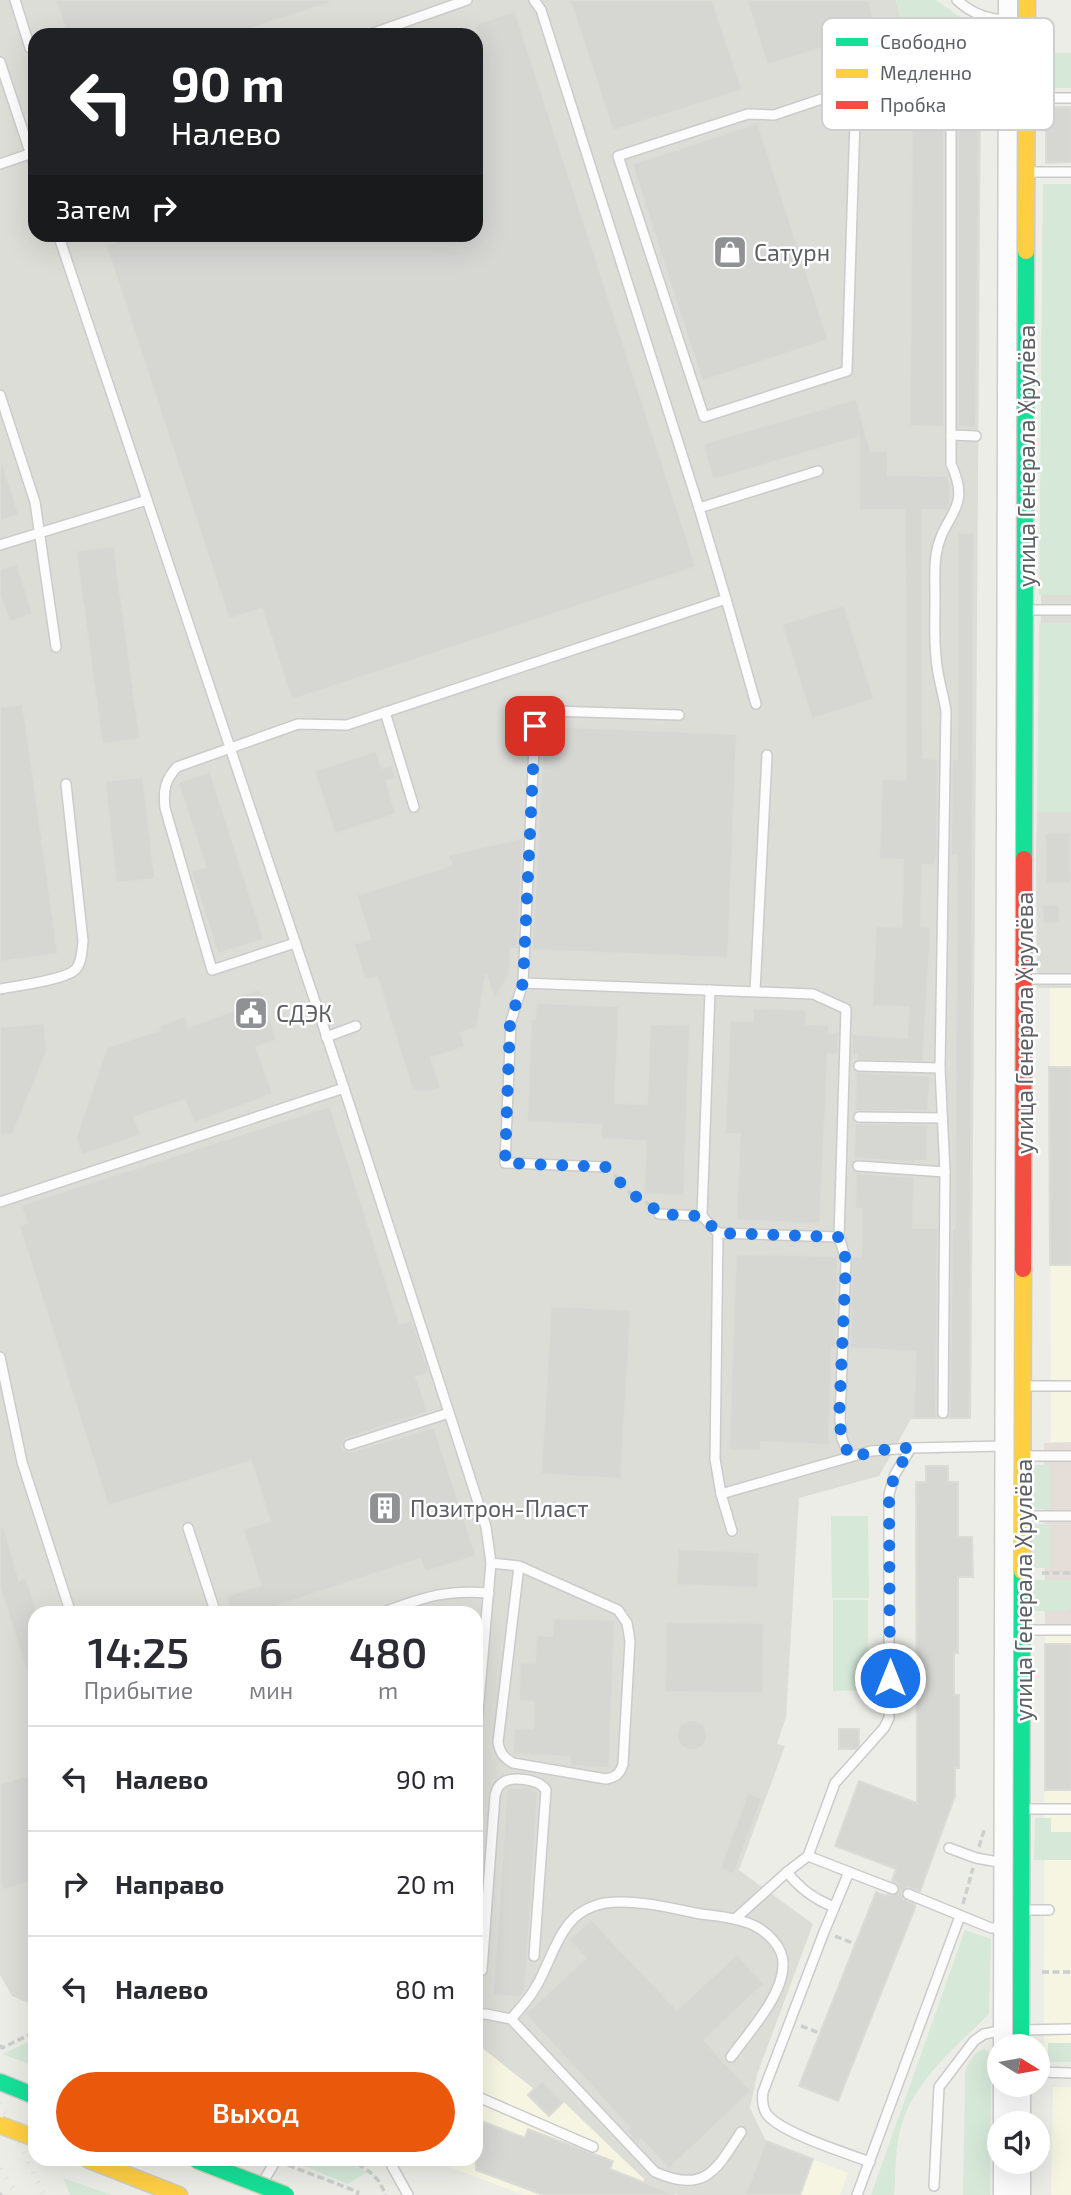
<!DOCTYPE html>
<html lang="ru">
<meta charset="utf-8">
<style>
:root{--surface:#fff;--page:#f7f7f7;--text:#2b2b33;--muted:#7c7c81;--line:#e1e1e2;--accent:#ea580c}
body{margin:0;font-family:"Exo 2",sans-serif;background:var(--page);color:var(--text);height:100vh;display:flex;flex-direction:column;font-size:26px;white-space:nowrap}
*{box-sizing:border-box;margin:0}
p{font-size:23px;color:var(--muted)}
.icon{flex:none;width:38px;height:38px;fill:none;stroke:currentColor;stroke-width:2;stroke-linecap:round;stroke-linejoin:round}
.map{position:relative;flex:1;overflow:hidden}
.panel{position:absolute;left:28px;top:1606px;width:455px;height:560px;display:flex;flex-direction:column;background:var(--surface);border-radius:21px;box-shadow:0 7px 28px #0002}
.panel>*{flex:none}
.hud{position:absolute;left:28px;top:28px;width:455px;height:214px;border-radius:21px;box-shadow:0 7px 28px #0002;background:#202124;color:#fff;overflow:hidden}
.needle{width:46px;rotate:101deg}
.tools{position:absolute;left:987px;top:2034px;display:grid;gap:14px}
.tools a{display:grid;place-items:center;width:63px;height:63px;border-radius:50%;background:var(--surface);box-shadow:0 7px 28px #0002;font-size:35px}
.pin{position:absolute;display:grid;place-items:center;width:60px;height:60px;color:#fff;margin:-30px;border-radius:14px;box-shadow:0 4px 10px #0006}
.me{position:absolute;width:77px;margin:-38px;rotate:0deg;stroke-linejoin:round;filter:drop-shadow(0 0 5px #0008)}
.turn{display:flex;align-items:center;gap:24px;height:147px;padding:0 28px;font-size:32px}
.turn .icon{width:91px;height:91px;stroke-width:2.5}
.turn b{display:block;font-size:49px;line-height:60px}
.then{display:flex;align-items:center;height:66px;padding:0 28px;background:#0003;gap:14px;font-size:26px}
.eta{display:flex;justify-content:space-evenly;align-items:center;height:119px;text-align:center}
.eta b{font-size:42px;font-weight:600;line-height:49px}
.primary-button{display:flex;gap:14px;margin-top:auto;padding:14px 28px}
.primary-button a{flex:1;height:80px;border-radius:42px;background:var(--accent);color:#fff;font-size:28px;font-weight:600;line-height:80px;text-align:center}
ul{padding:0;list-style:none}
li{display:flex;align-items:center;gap:21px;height:105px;padding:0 28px;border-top:2px solid var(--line)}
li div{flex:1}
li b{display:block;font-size:26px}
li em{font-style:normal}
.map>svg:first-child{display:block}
.commercial{fill:#f5f5e2}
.industrial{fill:#ddddd8;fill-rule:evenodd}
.medical{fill:#e5ded8}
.green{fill:#d6e9d9}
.building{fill:#d6d6d3;stroke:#dcdcd7;stroke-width:2}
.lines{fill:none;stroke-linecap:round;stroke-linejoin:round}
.lane-casing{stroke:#cacbca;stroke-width:12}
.street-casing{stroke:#cacbca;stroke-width:21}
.fast-casing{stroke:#cbcbcb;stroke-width:19}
.slow-casing{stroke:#cbcbcb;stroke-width:19}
.jam-casing{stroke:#cbcbcb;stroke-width:19}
.path{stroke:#cbcfce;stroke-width:3.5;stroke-dasharray:7 3.5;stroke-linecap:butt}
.lane{stroke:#fcfcfc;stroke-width:9}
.street{stroke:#fcfcfc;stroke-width:18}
.fast{stroke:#16e098;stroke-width:16}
.slow{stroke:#ffcf43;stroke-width:16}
.jam{stroke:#f24e42;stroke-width:16}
.rail{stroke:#e4e4e4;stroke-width:5;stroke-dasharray:2 9;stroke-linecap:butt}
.fast-bridge-casing{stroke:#d4d3b7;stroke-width:19;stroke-linecap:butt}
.slow-bridge-casing{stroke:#d4d3b7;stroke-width:19;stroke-linecap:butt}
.fast-bridge{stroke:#16e098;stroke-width:16}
.slow-bridge{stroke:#ffcf43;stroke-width:16}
.route{stroke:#1a73e8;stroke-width:12;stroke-dasharray:0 21.6}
.labels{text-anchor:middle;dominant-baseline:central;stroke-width:5;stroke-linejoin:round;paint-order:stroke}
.poi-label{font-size:23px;fill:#5d5f65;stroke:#fff;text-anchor:start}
.street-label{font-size:23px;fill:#5d5f65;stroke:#fff}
.key{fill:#fff;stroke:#cecfd1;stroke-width:2}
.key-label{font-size:19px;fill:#5d5f65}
</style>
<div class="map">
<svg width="1071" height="2195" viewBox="0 0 1071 2195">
<rect width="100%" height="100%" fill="#edede8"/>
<g class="commercial">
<path d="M1050 988H1071V1442H1051Z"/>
<path d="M1045 1624H1071V2051H1044Z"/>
<path d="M476 2043 534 2089 542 2081 645 2179 644 2182 678 2195H524L431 2160H476Z"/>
<path d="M1053 2087H1071V2195H1051Z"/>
<path d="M766 2141 848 2173 840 2195H745Z"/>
</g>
<g class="industrial">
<path d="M0 0H896L909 52 907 86 981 88 971 1419H911L879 1476 799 1498 786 1717 777 1744 785 1746 739 1870 813 1924 757 2075 750 2108 766 2141 745 2195H678L644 2182V2179L543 2082 534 2089 476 2043V1614H35V2006L12 1996 0 1975ZM35 35H476V234H35Z"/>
<path d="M1043 184H1071V988H1037L1036 859 1041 610Z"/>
</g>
<path class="medical" d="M1071 1442V1624H1045L1044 1443Z"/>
<g class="green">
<path d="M896 0H936L974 27 992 50 987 55 909 52Z"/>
<rect x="1047" y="53" width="24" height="35"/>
<path d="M1043 184H1071V595H1039Z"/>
<path d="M1039 623H1071V812H1037Z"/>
<rect x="1030" y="1465" width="20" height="44"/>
<path d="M831 1516H868L869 1598H832Z"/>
<rect x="1031" y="1524" width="19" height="44"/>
<path d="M1031 1580H1071V1608L1067 1611H1031Z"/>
<path d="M833 1600H868V1690L833 1691Z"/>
<path d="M1035 1818H1051V1832H1071V1860H1034Z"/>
<path d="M965 1930 991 1939 989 2014C955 2048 913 2081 900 2130 895 2151 896 2174 894 2195H871Z"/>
<path d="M35 2039V2066L2 2054Z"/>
<rect x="1048" y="2043" width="23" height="19"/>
<path d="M984 2049 988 2051 991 2055 990 2195H963L965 2074C966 2064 974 2052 984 2049Z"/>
<path d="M289 2160H342L367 2172 348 2184Z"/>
<path d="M63 2178 112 2195H70Z"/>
</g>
<g class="building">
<path d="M56 0H329L330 3 230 35H67Z"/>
<path d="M570 0H712L742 90 613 131Z"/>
<path d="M747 0H868L877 31 767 65Z"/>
<path d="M515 11 696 567 292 700 262 609 229 619 106 245 138 234H476V24Z"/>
<path d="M963 89 980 90 976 428 958 427V92H963Z"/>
<path d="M912 92H944V427L910 426Z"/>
<path d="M1052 107H1071V162L1046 163V125H1052Z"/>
<path d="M758 123 828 340 702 381 632 164Z"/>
<path d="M856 399 871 451H888V475L948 476 950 484V502L947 510H922L923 758 938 759 937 854 934 865H922L921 926 931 927 923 1061 857 1060V1055H852V1034L907 1038 909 1007 872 1006 876 926 902 927 903 860 879 859 882 779 906 780 905 510H859V437L713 480 703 444Z"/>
<path d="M3 464 19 515 0 521V465Z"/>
<path d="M958 533H974L970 1418H948L950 1413 952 1229H955L957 855H951L952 759H957Z"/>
<path d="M114 546 140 739 102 744 76 551Z"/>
<path d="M17 564 33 614 10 622 0 594V569Z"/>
<path d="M844 605 874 699 812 719 782 624Z"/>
<path d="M23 704 58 954 0 962V707Z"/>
<path d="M544 726 737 734 728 958 532 950Z"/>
<path d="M376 751 381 768 391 765 396 778 386 781 396 814 335 834 314 771Z"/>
<path d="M210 772 264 939 218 954 191 871 206 867 178 782Z"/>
<path d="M143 777 155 879 116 883 105 781Z"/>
<path d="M1045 833H1070L1071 883 1046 884Z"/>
<path d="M523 838 518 949H511L510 974 494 999 486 973 477 1028 461 1033 465 1047 431 1058 441 1088 430 1092 413 1091 377 977 365 980 354 944 370 939 357 895 452 865 448 855Z"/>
<path d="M1059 904 1060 923 1043 924 1042 905Z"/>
<path d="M259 989 277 1040 256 1047 273 1094 194 1123 185 1100 134 1117 141 1135 82 1155 76 1138 107 1047 160 1030 159 1026 185 1016 189 1027 235 1010 231 999Z"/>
<path d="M536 1003 619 1006 615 1103 647 1104 650 1024 690 1025 684 1196 644 1194 646 1141 601 1139V1125L527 1122 531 1019H535Z"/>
<path d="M753 1008 806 1010V1024L829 1025V1033H838V1054H828L820 1224 736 1220 740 1134H725L730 1021H753Z"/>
<path d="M44 1023 47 1051 13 1134 0 1135V1027Z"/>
<path d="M1049 1067H1071V1265H1050Z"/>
<path d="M856 1072 930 1076 928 1111H855Z"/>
<path d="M330 1106 400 1324 412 1320 429 1373 416 1377 428 1412 347 1438 342 1446 345 1451 351 1452 434 1427 476 1556 425 1572 420 1559 251 1614H232L227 1596 261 1585 243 1529 270 1521 251 1461 108 1506 19 1225 27 1223 21 1205Z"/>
<path d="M855 1123 928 1125 927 1161H915V1163L854 1158Z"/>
<path d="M856 1173 914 1177 913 1228H938L936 1413 938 1418H913L916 1352 850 1348 852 1257H861L862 1209 855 1208Z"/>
<path d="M736 1254 838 1256 836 1347H832L829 1445 761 1442V1451L729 1450Z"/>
<path d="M551 1306 631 1310 621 1479 541 1474Z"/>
<path d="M926 1466H948V1482H958V1537H972L973 1577H958V1653H954V1695H959V1768H955V1796L920 1891 908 1887 901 1892 903 1899 915 1904V1908L838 2101 799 2086 876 1892 886 1896 887 1894 893 1896 900 1891 898 1884 892 1881 896 1869 835 1846 859 1781 917 1803 916 1482H926Z"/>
<path d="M4 1527 19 1580 26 1578 38 1614H35V1687L32 1688 0 1588V1528Z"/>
<path d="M678 1549 759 1552 758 1588 676 1585Z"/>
<path d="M553 1618 615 1620 609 1768 570 1766V1757L513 1754 514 1728 533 1729 534 1702 519 1701 520 1662 535 1663 536 1635 552 1636Z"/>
<path d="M666 1622 764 1623 763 1693 665 1692Z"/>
<rect x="1045" y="1644" width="26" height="146"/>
<circle cx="692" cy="1735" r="15"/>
<path d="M839 1729H859V1746L856 1749H839Z"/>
<path d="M35 1773V1880L3 1890 0 1880V1784Z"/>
<path d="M512 1787 529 1788 538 1792 525 1991 521 1997 493 1995 507 1789Z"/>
<path d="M748 1793 762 1798 734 1874 720 1869Z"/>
<path d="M591 1919 677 2010 737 1954 764 1984 704 2040 751 2091 669 2169 641 2139 638 2143 627 2131 630 2128 525 2014 586 1958 569 1940Z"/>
<path d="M542 2081 563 2102 549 2116 528 2095Z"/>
<path d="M476 2119 525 2138 528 2129 613 2161 610 2169 675 2195H543L476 2170Z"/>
<path d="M766 2141 813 2159 800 2195H745Z"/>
</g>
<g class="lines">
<g class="lane-casing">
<g id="lane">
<path d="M15 0 30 48"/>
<path d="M534 0 541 10 699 508 818 471"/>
<path d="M957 0C972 14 989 20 1009 20"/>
<path d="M368 35 467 0"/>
<path d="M0 62 35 167"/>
<path d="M856 88 847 371 704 417 618 156 748 114 774 115 908 70 960 59 1010 58"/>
<path d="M1027 98H1071"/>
<path d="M0 164 35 152"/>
<path d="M1027 172H1071"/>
<path d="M58 234 344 1088 486 1527 491 1563 476 1736"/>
<path d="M0 395 35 502 56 647"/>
<path d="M951 435 976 436"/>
<path d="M699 508 726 599"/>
<path d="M0 545 147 500"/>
<path d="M1027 610H1071"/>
<path d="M385 712 414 807"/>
<path d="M679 715 551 711 541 715 535 726 523 983 813 994 846 1009 839 1237 846 1260 840 1419 842 1439 850 1457"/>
<path d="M295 943 212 970 165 808C163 790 165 780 177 767L298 724 347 725 726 599 756 704"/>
<path d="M1027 979H1071"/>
<path d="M523 983 511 1021 505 1163 606 1167"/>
<path d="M0 989C16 986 66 980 76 969 82 962 82 950 83 941L66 784"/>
<path d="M710 990 702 1216 718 1233 715 1459 721 1494 732 1531"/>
<path d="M755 991 767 755"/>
<path d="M326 1037 356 1026"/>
<path d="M859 1066 940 1068"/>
<path d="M859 1117 942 1118"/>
<path d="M858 1166 945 1172"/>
<path d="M0 1202 344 1088"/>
<path d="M659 1214 702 1216"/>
<path d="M718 1233 839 1237"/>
<path d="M0 1357 22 1462 71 1614"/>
<path d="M1024 1386H1071"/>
<path d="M943 1413 945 1172 940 1068 946 711C943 693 937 675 936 657 934 638 935 618 935 598 935 584 934 569 936 555 942 514 973 511 951 464V93"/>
<path d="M349 1445 449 1413"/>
<path d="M1024 1456H1071"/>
<path d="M721 1494 871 1451 911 1448"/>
<path d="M1024 1516H1071"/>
<path d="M188 1528 216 1614"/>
<path d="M491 1563 519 1566 618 1610 627 1623 630 1641 623 1764C620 1774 616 1777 606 1779L513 1763C503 1757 500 1753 498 1742L519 1566"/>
<path d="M378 1614C421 1599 442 1589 489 1593"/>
<path d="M1024 1630H1071"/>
<path d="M1024 1809H1071"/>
<path d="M949 1848 976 1858 1004 1863"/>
<path d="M808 1856 787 1872C800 1889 814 1899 834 1907"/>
<path d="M849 1872 808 1856 835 1783 884 1728 889 1718V1494L895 1474 911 1448 1005 1446"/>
<path d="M908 1894 991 1928H1004"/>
<path d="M1023 1910H1049"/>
<path d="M735 1919 787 1872"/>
<path d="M476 1970H482L495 1795C497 1790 497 1787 501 1784 510 1775 539 1779 546 1790L534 1956"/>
<path d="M476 2015 486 2014 511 2019 655 2172C704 2194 716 2171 741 2132"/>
<path d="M511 2019C521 2008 530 1998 537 1985 551 1961 559 1924 585 1910 591 1907 599 1904 605 1903 637 1899 670 1908 701 1914 718 1916 737 1918 753 1925 768 1932 784 1948 783 1965 783 1996 748 2033 731 2057"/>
<path d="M1022 2030 1071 2029"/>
<path d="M1038 2072 1071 2073"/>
<path d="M476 2096 593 2147"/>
<path d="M392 2160V2166L408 2195"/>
<path d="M870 2162C846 2153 778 2132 766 2113 762 2106 762 2100 763 2092L824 1932 849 1872 893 1889"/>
<path d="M263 2182 276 2160"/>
<path d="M934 2186 939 2087 974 2041 984 2034 1005 2030"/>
<path d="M857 2195 960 1916"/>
</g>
</g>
<g class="street-casing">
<g id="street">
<path d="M1003 2046 1008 0"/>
<path d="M1003 2123V2084"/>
<path d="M1021 2123V2084"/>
<path d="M1003 2195V2161"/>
<path d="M1021 2195V2161"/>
</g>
</g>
<g class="fast-casing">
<g id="fast">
<path d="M1024 859 1026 251"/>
<path d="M1021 2046 1022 1571"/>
<path d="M0 2082 35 2096"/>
</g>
</g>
<g class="slow-casing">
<g id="slow">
<path d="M1026 251 1027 0"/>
<path d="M1022 1571 1023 1269"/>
<path d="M89 2160 179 2195"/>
</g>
</g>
<g class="jam-casing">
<path id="jam" d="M1023 1269 1024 859"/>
</g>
<g class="path">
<path d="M614 1175 632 1195 651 1205"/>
<path d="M1042 1573H1071"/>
<path d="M979 1847 985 1827"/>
<path d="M963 1904 973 1868"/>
<path d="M835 1936 855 1944"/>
<path d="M1042 1972H1071"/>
<path d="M801 2026 820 2033"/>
<path d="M0 2045 2 2048 35 2032"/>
<path d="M348 2160C365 2167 380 2176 385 2195"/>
<path d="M288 2165 358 2192 357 2195"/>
<path d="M0 2193 1 2195"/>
</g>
<use href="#lane" class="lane"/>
<use href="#street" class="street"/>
<use href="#fast" class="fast"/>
<use href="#slow" class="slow"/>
<use href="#jam" class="jam"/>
<g class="rail">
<path d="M0 2102 44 2195"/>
<path d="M0 2168 17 2195"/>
</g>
<g class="fast-bridge-casing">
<path id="fast-bridge" d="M196 2160 286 2195"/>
</g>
<g class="slow-bridge-casing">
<path id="slow-bridge" d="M0 2125 35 2138"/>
</g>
<use href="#fast-bridge" class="fast-bridge"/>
<use href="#slow-bridge" class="slow-bridge"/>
</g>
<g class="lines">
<path class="route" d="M535 726 523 983 510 1021 505 1163 606 1167 632 1195 647 1201 659 1214 702 1216 718 1233 839 1237 846 1260 839 1419 842 1439 850 1457 893 1448H911L895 1474 889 1494 890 1678"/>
</g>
<defs>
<g id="shop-square" transform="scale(1.75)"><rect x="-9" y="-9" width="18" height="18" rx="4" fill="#8f9193" stroke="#fff"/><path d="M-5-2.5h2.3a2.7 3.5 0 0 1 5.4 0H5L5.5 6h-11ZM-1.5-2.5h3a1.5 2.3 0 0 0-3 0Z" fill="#fff"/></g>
<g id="civic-square" transform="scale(1.75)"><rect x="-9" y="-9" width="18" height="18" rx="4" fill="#8f9193" stroke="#fff"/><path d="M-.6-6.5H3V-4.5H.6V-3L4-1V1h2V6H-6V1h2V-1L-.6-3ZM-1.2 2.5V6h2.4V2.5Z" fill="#fff"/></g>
<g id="building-square" transform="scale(1.75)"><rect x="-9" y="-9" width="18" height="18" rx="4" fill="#8f9193" stroke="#fff"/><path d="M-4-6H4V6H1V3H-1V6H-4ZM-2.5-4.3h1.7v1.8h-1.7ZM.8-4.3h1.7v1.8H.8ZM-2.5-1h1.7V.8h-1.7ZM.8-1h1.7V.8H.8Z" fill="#fff"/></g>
</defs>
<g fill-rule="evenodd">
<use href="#shop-square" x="730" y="252"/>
<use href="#civic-square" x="251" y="1013"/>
<use href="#building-square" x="385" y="1508"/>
</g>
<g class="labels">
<g class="poi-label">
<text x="754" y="252">Сатурн</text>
<text x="276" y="1013">СДЭК</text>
<text x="410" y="1508">Позитрон-Пласт</text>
</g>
<g class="street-label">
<text transform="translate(1026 456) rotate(-90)">улица Генерала Хрулёва</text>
<text transform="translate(1024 1023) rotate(-90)">улица Генерала Хрулёва</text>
<text transform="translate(1023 1590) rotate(-90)">улица Генерала Хрулёва</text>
</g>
</g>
<rect x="822" y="18" width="232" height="112" rx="10" class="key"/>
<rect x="836" y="38" width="32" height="8" fill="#16e098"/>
<rect x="836" y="69" width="32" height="9" fill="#ffcf43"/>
<rect x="836" y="101" width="32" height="8" fill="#f24e42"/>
<g class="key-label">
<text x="880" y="49">Свободно</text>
<text x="880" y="80">Медленно</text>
<text x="880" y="112">Пробка</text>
</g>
</svg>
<div class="tools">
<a><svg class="needle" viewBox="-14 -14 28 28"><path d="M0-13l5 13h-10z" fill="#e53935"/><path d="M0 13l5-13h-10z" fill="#7c7c81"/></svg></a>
<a><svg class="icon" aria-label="sound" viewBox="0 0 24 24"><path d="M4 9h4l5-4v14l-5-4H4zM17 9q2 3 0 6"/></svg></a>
</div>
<div class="pin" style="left:535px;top:726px;background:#d93025"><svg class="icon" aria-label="arrive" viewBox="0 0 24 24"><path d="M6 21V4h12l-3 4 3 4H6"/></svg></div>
<svg class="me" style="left:890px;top:1678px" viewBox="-20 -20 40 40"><circle r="17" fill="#1a73e8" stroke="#fff" stroke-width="3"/><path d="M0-11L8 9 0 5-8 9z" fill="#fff"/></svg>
<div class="hud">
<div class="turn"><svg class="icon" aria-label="left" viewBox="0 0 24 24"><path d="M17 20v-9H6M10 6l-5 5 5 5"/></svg><div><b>90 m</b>Налево</div></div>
<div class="then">Затем<svg class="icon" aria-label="right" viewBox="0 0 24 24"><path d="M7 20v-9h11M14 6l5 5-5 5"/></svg></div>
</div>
<section class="panel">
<div class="eta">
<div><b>14:25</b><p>Прибытие</p></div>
<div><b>6</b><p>мин</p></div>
<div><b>480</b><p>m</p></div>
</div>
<ul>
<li><svg class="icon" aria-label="left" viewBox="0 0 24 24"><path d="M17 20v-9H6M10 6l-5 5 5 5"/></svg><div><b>Налево</b></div><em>90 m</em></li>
<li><svg class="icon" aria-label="right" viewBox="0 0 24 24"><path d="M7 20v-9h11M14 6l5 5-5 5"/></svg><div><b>Направо</b></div><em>20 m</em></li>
<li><svg class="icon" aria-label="left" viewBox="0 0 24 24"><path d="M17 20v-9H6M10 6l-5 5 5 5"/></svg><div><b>Налево</b></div><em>80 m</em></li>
</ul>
<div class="primary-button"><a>Выход</a></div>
</section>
</div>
